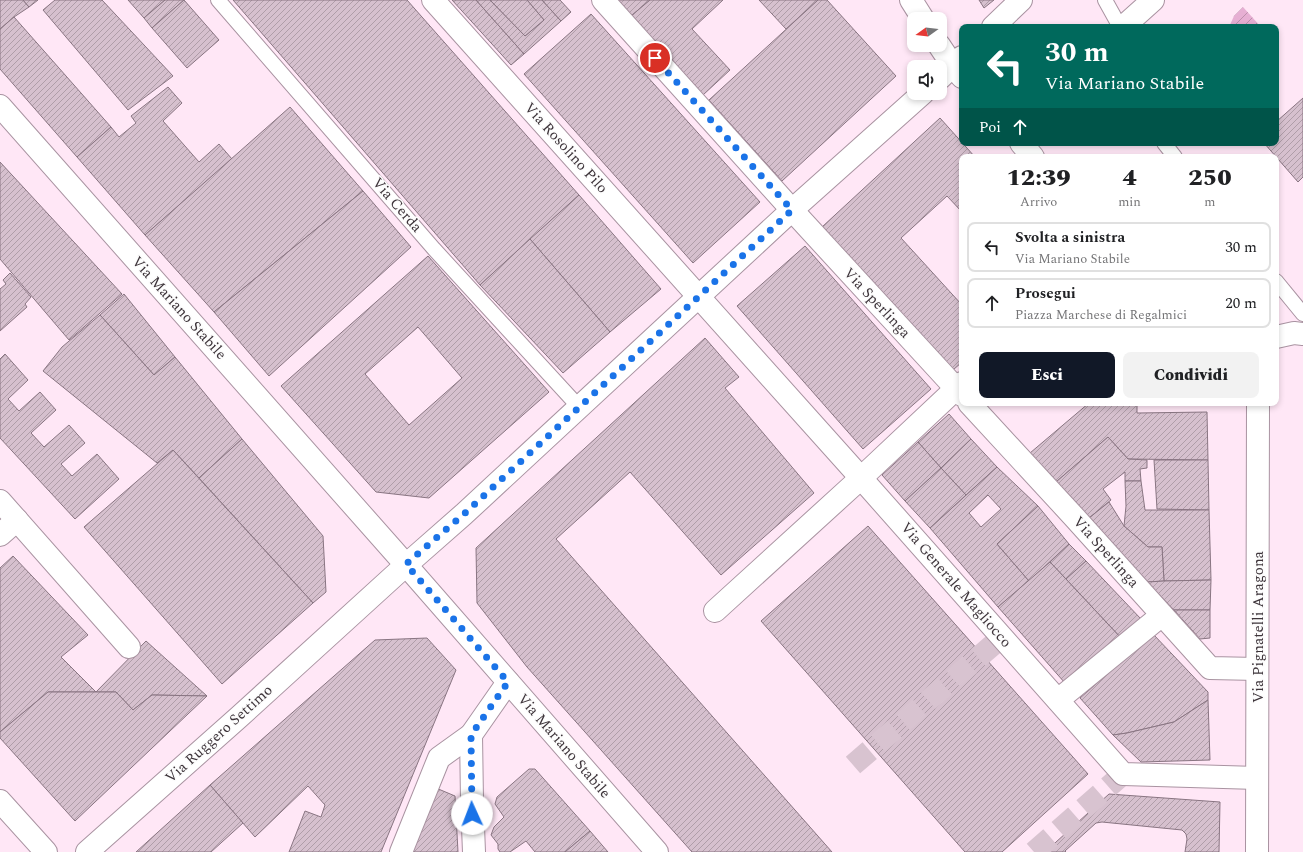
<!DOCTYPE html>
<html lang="it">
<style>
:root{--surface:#fff;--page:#f2f2f2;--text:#202124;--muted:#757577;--line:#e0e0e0;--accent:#111827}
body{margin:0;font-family:Spectral,serif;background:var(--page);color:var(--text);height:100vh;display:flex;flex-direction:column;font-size:15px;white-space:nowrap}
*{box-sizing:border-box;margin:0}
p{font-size:13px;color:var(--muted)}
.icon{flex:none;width:22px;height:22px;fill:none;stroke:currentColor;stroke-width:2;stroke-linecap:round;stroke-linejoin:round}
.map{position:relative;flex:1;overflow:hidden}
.sheet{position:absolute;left:959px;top:154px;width:320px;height:252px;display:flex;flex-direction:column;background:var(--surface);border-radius:8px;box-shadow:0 2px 6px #0003}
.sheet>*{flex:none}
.guide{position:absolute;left:959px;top:24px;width:320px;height:122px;border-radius:8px;box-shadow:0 2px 6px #0003;background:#00695c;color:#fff;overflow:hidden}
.needle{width:26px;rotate:255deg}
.tools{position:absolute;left:907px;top:12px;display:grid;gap:8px}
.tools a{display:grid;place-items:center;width:40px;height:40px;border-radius:8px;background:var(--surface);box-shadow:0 2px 6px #0003;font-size:20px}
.pin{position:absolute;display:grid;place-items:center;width:34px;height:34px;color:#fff;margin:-17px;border:2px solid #fff;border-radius:50%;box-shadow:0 1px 4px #0007}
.me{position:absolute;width:44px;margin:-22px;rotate:358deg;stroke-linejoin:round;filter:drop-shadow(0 0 3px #0008)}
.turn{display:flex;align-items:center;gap:14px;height:84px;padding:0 20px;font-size:18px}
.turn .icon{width:52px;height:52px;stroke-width:2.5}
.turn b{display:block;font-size:28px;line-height:34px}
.then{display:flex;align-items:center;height:38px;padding:0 20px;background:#0003;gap:8px;font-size:15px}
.eta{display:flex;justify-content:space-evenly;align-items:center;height:68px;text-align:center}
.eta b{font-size:24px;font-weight:800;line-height:28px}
.cta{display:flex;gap:8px;margin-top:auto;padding:8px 20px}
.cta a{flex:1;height:46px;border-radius:8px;background:var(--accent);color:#fff;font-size:16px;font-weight:800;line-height:46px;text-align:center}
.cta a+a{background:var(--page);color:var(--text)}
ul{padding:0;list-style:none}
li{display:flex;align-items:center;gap:12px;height:50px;margin:0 8px 6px;padding:0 12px;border:2px solid var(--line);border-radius:8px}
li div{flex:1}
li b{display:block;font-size:15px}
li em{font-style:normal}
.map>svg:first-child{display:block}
.garden{fill:url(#garden-furrows)}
.building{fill:url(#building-hatch);stroke:#897582;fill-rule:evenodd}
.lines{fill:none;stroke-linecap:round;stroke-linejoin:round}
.street-tunnel{stroke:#d8c3d0;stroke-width:22;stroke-dasharray:22 11;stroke-linecap:butt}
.lane-casing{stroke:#a993a1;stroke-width:16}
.street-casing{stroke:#a993a1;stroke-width:24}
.secondary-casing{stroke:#a993a1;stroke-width:24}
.lane{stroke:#fff;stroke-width:14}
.street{stroke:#fff;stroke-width:22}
.secondary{stroke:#fff;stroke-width:22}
.route{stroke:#1a73e8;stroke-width:7;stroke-dasharray:0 12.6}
.labels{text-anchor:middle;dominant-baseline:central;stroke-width:3;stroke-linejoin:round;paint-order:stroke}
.street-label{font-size:15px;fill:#3d343a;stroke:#fcfcfc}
</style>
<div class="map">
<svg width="1303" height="852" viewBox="0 0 1303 852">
<defs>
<pattern id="garden-furrows" width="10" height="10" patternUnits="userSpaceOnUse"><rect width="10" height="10" fill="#e6afd3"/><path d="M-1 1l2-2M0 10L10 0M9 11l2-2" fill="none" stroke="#bc8fac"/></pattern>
<pattern id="building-hatch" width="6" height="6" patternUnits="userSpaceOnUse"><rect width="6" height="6" fill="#d6c0ce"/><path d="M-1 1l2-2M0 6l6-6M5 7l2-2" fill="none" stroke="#af9da8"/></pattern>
</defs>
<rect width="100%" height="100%" fill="#ffe7f6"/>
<path class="garden" d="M1243 7 1261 27H1229L1234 16Z"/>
<g class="building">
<path d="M0 0H23L29 7 14 17 0 29Z"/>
<path d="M23 0H38L29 7Z"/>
<path d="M55 0H102L173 76 128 110 43 10Z"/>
<path d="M128 0H165L144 18Z"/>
<path d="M165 0H184L152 28 144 18Z"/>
<path d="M184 0 219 40 187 68 152 28Z"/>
<path d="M233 0H407L579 195 480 285Z"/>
<path d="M452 0H476L524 54 511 65Z"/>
<path d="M476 0H490L525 36 544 20 527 0H542L561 21 524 54Z"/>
<path d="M490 0H527L544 20 525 36Z"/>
<path d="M542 0H560L571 12 561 21Z"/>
<path d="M617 0H650L631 16Z"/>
<path d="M650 0H723L692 29 730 70 703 95 631 16Z"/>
<path d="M759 0H818L786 29Z"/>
<path d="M818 0H827L896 76 782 181 709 100Z"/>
<path d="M979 0H994L984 8Z"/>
<path d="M591 14 760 202 693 263 524 74Z"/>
<path d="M14 17 111 127 77 157 0 69V29Z"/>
<path d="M168 87 182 103 163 121 199 162 219 144 232 159 145 235 77 157 111 127 119 137 136 123 131 116Z"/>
<path d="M1303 98V177L1298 182 1264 143H1276V122Z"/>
<path d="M290 107 363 191 214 312 145 235Z"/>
<path d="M940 118 975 157H962V212L947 196 901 238 962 305V362L953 370 822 227Z"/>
<path d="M0 162 122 294 69 340 0 259Z"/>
<path d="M363 191 411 247 269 376 214 312Z"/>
<path d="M579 195 661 289 610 332 530 239Z"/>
<path d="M530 239 610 332 563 373 480 285Z"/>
<path d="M805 246 931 389 863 449 737 306Z"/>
<path d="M428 256 549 392 429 498 376 492 281 386ZM418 327 462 378 409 425 365 374Z"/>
<path d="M10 273 31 297 25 304 27 307 0 331V289L6 284 3 280Z"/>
<path d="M124 294 175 357 154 375 100 315Z"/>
<path d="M100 315 154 375 175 357 242 439 199 478 173 450 157 463 43 371 62 347Z"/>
<path d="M705 338 739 377 725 388 814 493 721 575 630 472 556 539 832 852H692L527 667 477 603 476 548Z"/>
<path d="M5 354 28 380 8 399 19 411 40 392 56 410 31 433 44 447 69 425 85 443 61 464 72 476 97 454 119 479 75 519 0 438V359Z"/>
<path d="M1089 403H1137V413L1207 412 1208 460 1128 459 1108 437 1056 482 1030 453Z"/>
<path d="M949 414 971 439 941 468 918 442Z"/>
<path d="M1108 437 1128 459 1147 460V468L1140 469 1141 481H1125V472L1103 489 1111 500 1089 518 1056 482Z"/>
<path d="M242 439 323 536 326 592 313 603 199 478Z"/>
<path d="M971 439 997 467 966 495 941 468Z"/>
<path d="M918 442 941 468 905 501 882 475Z"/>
<path d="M173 450 313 603 222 684 84 527Z"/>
<path d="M1154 460H1208L1209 510 1157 509Z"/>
<path d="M997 467 1038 506 997 544 1029 581 998 607 930 528ZM988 495 1001 509 981 527 969 513Z"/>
<path d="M941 468 966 495 930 528 905 501Z"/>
<path d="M1125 481H1141L1145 510H1209L1211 580 1164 581 1162 547H1148L1124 526 1126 506Z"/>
<path d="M1109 502 1124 526 1148 547H1162L1164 581 1147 582 1089 518Z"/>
<path d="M1038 506 1069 544 1029 581 997 544Z"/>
<path d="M868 526 1088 774 1002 852H965L761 621Z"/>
<path d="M1069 544 1086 561 1066 579 1050 562Z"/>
<path d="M13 556 88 635 61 657 96 692H48L0 732V568Z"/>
<path d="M1086 561 1141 619 1121 638 1066 579Z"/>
<path d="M1050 562 1121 638 1065 683 998 607Z"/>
<path d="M1211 580 1210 610H1174L1147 582 1164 581Z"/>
<path d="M1174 610H1210V638L1200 639Z"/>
<path d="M1153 634 1208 692V700L1174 722 1127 733 1113 735 1080 698Z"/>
<path d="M427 638 456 670 381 852H289L305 811 321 817 325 805 308 786 255 837 210 785 375 640Z"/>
<path d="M146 641 207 696 152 695 133 710 116 692H96Z"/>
<path d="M48 692H116L133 710 152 695 207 696 75 821 0 738V732Z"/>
<path d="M1208 700 1210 760 1141 762 1113 735 1127 733 1174 722Z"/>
<path d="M529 769H535L590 831 565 852H535L526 841 510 852H500L498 849V844L491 835 494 827 504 817 495 804 497 797Z"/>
<path d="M210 785 243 823 211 852H136Z"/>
<path d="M436 788 455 796 458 852H409Z"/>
<path d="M1109 794 1220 802 1219 852H1185L1187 839 1186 834 1182 830 1102 822 1096 823 1065 851 1066 852H1045Z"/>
<path d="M590 831 608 852H565Z"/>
</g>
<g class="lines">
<g class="street-tunnel">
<path d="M853 765 1002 637"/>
<path d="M1034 852 1123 774"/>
</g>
<g class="lane-casing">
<g id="lane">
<path d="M218 0 434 249 579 407"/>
<path d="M1105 0 1120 27"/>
<path d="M1164 143 1175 157"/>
<path d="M1276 281 1303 314"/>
</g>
</g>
<g class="street-casing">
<g id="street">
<path d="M433 0 861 478 1123 774 1257 778"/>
<path d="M603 0 792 210 962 395"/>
<path d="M993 27 1021 0"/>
<path d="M1123 27 1153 0"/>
<path d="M940 78 962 57"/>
<path d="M0 106 406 565 657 852"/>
<path d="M969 403 1075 518 1210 668 1257 669"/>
<path d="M0 501 129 647"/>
<path d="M0 535 17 520"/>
<path d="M715 611 861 478 962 383"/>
<path d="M1058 700 1162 615"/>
<path d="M0 801 46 852"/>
<path d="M87 852 239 717 406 565 464 514 792 210 923 93"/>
<path d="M401 852 439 758 471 735"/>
<path d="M474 852 472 801 471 735 508 682"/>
</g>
</g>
<g class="secondary-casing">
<g id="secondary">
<path d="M911 0 923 19"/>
<path d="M939 45 953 66 962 77"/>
<path d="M1021 143 1033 157"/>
<path d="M1276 337 1294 333 1303 334"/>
<path d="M1257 852 1258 403"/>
</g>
</g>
<use href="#lane" class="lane"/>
<use href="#street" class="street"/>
<use href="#secondary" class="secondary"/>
</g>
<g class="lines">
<path class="route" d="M472 814 471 735 508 682 406 564 464 514 792 210 655 58"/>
</g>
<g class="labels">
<g class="street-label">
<text transform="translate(566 148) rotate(48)">Via Rosolino Pilo</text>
<text transform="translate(397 205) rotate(49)">Via Cerda</text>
<text transform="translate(877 303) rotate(47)">Via Sperlinga</text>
<text transform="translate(179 308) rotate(48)">Via Mariano Stabile</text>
<text transform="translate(1106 552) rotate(48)">Via Sperlinga</text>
<text transform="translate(956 585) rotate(49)">Via Generale Magliocco</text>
<text transform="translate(1258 627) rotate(-90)">Via Pignatelli Aragona</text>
<text transform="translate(219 734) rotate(-42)">Via Ruggero Settimo</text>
<text transform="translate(564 746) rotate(49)">Via Mariano Stabile</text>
</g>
</g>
</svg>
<div class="tools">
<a><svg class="needle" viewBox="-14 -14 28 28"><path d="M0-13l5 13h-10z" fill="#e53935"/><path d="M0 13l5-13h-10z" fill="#757577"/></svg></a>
<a><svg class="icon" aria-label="sound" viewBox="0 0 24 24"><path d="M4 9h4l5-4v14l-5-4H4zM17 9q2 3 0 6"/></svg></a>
</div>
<div class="pin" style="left:655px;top:58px;background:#d93025"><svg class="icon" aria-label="arrive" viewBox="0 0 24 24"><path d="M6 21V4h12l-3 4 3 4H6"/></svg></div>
<svg class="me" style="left:472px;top:814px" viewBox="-20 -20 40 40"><circle r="19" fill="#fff"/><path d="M0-13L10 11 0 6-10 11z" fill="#1a73e8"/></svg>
<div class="guide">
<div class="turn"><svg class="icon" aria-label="left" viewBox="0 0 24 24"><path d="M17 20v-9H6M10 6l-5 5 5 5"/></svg><div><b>30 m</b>Via Mariano Stabile</div></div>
<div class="then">Poi<svg class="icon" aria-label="ahead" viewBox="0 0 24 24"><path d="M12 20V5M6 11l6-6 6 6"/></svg></div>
</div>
<section class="sheet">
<div class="eta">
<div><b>12:39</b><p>Arrivo</p></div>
<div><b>4</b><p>min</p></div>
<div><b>250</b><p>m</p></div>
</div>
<ul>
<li><svg class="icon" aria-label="left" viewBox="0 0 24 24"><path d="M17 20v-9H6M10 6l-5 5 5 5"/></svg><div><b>Svolta a sinistra</b><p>Via Mariano Stabile</p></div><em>30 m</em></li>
<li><svg class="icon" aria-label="ahead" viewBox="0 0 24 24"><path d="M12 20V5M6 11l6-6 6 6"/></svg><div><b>Prosegui</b><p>Piazza Marchese di Regalmici</p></div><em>20 m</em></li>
</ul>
<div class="cta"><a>Esci</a><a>Condividi</a></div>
</section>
</div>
